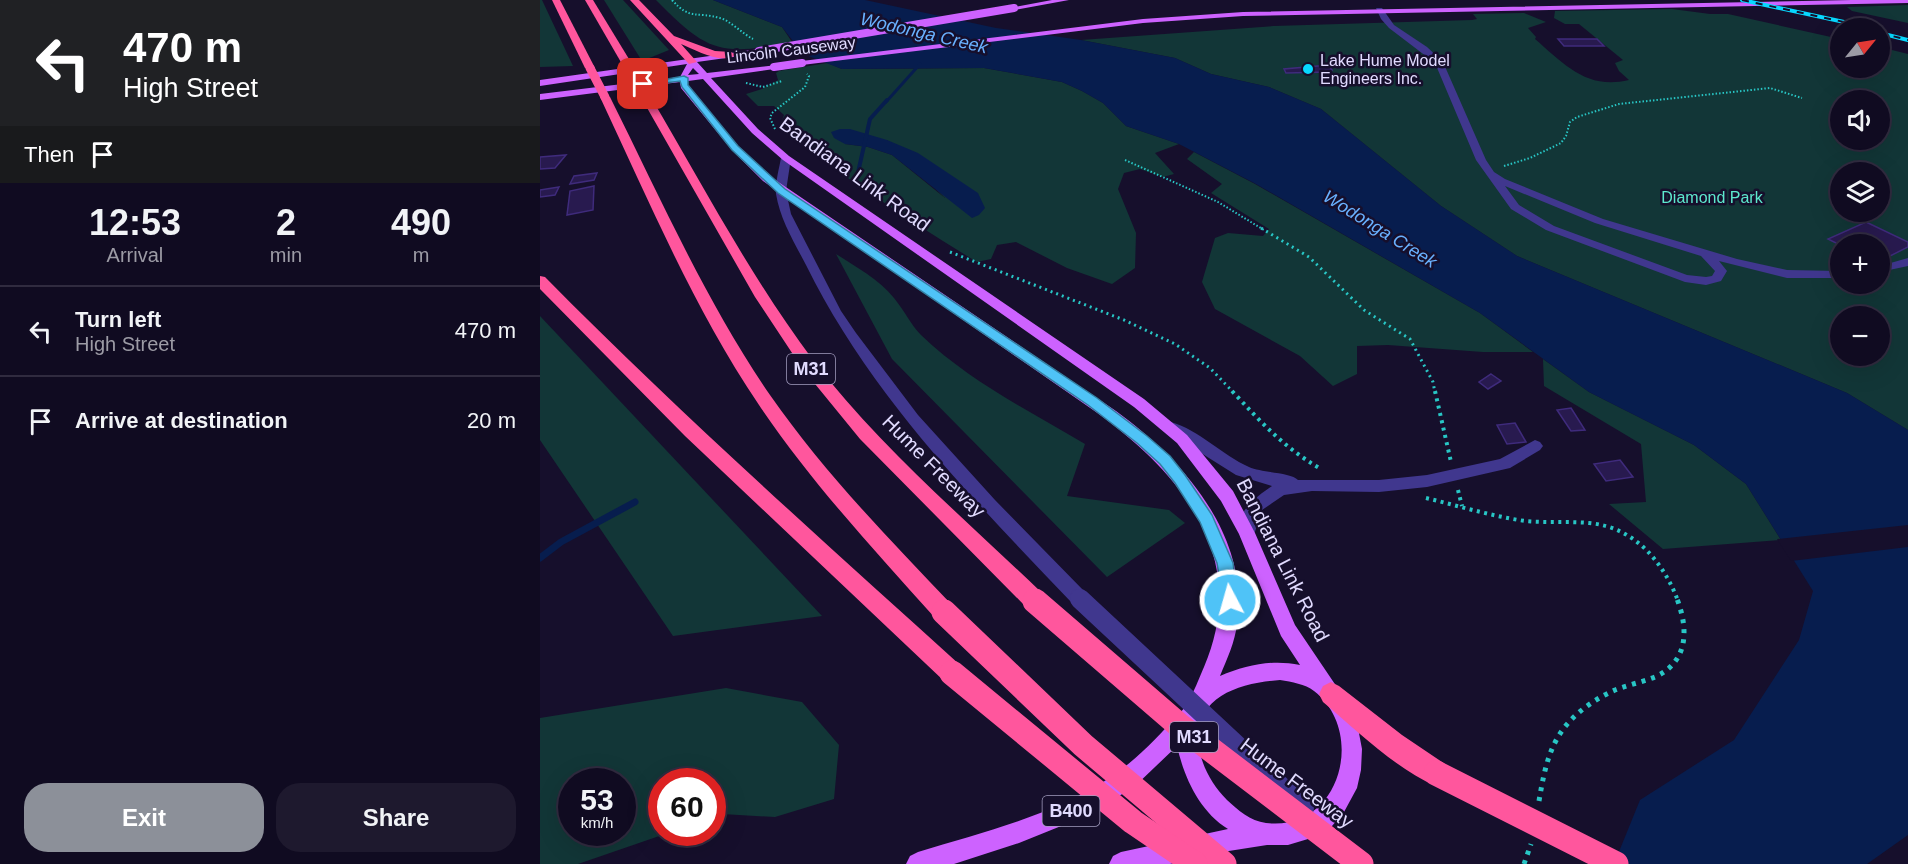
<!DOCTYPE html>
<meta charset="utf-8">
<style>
:root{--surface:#100b21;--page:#1e192e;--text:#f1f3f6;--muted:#9c9ba5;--line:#302b3f;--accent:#8c9099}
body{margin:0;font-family:Helvetica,sans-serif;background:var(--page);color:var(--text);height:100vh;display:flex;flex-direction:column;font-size:22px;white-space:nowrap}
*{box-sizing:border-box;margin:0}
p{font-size:20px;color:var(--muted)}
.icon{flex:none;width:33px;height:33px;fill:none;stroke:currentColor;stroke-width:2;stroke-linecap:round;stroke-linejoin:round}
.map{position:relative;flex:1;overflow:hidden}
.details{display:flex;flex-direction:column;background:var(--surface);width:540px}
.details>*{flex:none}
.guide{background:#202124;color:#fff;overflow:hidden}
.needle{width:39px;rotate:60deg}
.buttons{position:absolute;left:1290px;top:18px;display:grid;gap:12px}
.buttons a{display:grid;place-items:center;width:60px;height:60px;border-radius:50%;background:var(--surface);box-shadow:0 6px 24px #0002,0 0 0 2px var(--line);font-size:30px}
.speed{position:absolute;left:18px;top:768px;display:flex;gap:12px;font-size:30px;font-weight:700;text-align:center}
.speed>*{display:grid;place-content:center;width:78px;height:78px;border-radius:50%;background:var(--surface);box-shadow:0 6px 24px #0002,0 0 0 2px var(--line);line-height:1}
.speed small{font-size:15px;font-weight:400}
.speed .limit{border:9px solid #d22;background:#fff;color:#111}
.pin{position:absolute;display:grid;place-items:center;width:51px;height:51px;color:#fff;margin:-26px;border-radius:12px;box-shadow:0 3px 9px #0006}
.me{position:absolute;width:66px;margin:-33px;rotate:354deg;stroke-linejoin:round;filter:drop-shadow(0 0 4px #0008)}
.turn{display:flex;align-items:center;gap:21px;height:126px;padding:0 24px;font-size:27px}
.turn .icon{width:78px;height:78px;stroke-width:2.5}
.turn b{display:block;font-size:42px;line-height:51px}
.then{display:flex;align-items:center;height:57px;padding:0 24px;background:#0003;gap:12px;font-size:22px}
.eta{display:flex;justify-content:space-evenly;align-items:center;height:102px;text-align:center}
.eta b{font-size:36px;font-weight:700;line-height:42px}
.cta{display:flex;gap:12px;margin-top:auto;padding:12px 24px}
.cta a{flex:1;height:69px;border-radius:24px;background:var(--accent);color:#fff;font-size:24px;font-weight:700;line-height:69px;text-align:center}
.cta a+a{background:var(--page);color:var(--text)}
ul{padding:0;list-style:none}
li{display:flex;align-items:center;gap:18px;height:90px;padding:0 24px;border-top:2px solid var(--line)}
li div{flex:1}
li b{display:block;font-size:22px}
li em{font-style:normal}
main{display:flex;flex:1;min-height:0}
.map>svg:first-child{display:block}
.green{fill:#123637;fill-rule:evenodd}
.water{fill:#071d4e}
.pier{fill:#160f2c}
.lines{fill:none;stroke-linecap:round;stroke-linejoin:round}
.stream-far2{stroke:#071d4e;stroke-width:3}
.stream-far1{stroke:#071d4e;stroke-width:4}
.stream{stroke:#071d4e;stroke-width:7}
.building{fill:#281a4f;stroke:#3f2b7c;stroke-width:1.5}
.path-far3{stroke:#28c6c5;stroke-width:2;stroke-dasharray:1.5 2;stroke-linecap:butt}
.path-far2{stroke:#28c6c5;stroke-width:3;stroke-dasharray:2 4;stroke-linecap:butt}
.path-far1{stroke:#28c6c5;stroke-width:4;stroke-dasharray:3 4.5;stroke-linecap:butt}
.path{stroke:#28c6c5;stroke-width:5;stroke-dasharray:4 6;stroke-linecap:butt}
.minor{fill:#40378e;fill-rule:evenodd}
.major{fill:#cd62ff;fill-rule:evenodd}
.highway{fill:#ff569d;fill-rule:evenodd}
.rail-casing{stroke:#07d8ff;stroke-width:4}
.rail{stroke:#160f2c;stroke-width:2;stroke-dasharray:7;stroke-linecap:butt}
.minor-bridge-far1{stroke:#40378e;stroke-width:16}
.minor-bridge{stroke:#40378e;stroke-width:20}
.major-bridge{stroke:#cd62ff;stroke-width:8}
.highway-bridge-far1{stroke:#ff569d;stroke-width:9}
.highway-bridge{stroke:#ff569d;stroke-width:25}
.route{fill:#4fc3f7;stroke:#337fa1;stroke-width:1.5}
.poi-dot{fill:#07d8ff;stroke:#160f2c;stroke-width:2}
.labels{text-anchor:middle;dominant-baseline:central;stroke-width:5;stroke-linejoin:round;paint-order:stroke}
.far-street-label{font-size:16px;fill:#e1dbff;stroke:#160f2c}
.far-poi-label{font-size:16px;fill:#e1dbff;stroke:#160f2c;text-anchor:start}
.far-park-label{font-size:16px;fill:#5de8cd;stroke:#160f2c}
.far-water-label{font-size:18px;font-style:italic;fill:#69b1ff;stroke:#160f2c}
.shield{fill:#160f2c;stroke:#a49ec0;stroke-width:1.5}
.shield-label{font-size:18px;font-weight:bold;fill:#e1dbff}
.street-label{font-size:20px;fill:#e1dbff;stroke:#160f2c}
</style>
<main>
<section class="details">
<div class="guide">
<div class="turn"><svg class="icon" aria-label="left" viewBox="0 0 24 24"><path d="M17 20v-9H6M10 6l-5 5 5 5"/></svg><div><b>470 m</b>High Street</div></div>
<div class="then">Then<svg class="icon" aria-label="arrive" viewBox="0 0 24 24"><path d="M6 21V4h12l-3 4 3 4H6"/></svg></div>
</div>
<div class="eta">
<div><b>12:53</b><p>Arrival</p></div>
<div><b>2</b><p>min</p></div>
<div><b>490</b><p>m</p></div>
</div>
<ul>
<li><svg class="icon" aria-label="left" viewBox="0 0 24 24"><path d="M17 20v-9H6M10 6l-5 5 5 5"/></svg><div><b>Turn left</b><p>High Street</p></div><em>470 m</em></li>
<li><svg class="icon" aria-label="arrive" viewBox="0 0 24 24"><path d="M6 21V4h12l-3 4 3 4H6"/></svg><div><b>Arrive at destination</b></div><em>20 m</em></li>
</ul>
<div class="cta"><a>Exit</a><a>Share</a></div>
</section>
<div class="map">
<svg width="1368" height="864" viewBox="0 0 1368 864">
<rect width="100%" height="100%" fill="#160f2c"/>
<g class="green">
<path d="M0 0H2L33 66 0 67Z"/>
<path d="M64 0H83L129 50 102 61Z"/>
<path d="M116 0H173L242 27 252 42C180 56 168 53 116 0Z"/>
<path d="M1368 5V23L1312 11 1307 7Z"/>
<path d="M1132 9 1170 14H1188L1300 39V68H1340V47L1368 54V430L1307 393 977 256 901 206 781 109 729 87 671 74 635 58 541 40 734 26 932 20 937 19 933 14 984 13 1006 22 988 28 996 37 995 39C1025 65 1047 90 1089 80L1079 71 1075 63 1083 60 1039 24H1025L1014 18 1015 11ZM1300 100H1340V140H1300ZM1300 172H1340V212H1300ZM1300 244H1340V284H1300ZM1300 316H1340V356H1300Z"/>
<path d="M287 63 302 69 444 68 522 82 542 91 563 103 586 126 639 144 615 153 634 174 623 177 600 169 584 173 578 189 596 233 595 268 572 284 527 268 476 242 457 245 451 259 437 262C369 221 303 176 239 128L244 115 234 106H218L206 94 222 89 238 80 236 73 239 71ZM347 140 405 198 352 155 328 147 305 144Z"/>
<path d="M654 152 715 184 940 313 993 352H943L848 345 817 346V374L793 386 760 356 675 309 662 282 675 238 688 233 723 236 729 229 671 193 682 184 647 159Z"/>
<path d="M296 254C316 267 339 279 354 298 364 310 371 325 381 335 429 381 489 411 545 444L527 496 629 510 645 523 567 577 352 359Z"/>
<path d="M0 316 282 616 133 636 0 440Z"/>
<path d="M1003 359 1049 392 1154 445 1206 484 1241 540 1123 549 1069 504 1106 502 1101 444 1004 386Z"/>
<path d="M186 688 262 702 299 745 294 799 235 817 182 814 173 817 172 782H122V832L128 833 38 864H0V718ZM32 782H82V832H32Z"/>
</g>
<g class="water">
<path d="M173 0H325L456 28 541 40 635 58 671 74 729 87 781 109 901 206 977 256 1307 393 1368 430V835L1327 864H1074L1100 800 1194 740 1259 640 1273 591 1206 484 1154 445 1049 392 940 313 716 184 639 144 586 126 563 103 542 91 522 82 444 68 302 69 263 54 242 27Z"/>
<path d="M300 129H310L347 140 378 153 438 193 445 208 439 215 432 218 352 155 328 147 305 144 294 138 291 132Z"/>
</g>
<path class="pier" d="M1368 525V547L1251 561 1237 539Z"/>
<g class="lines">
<path class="stream-far2" d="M346 102 380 64"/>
<path class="stream-far1" d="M317 177 330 119 347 100"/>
<path class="stream" d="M0 558 21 542 95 502"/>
</g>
<g class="building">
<path d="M1018 39H1057L1064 46H1024Z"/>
<path d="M789 65 792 70H786L788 72 746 73 744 69Z"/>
<path d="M26 155 15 168 0 169V157Z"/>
<path d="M57 173 54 180 30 184 34 176Z"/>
<path d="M54 186 53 210 27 215 30 191Z"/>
<path d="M19 187 15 195 0 197V190Z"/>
<path d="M1326 222 1368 242V247L1340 261V244L1300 245 1288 239Z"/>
<path d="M951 374 961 381 948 389 939 382Z"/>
<path d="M1031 408 1045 430 1031 431 1017 410Z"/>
<path d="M975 423 986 442 967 444 957 425Z"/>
<path d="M1080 460 1093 477 1066 481 1054 464Z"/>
</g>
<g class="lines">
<g class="path-far3">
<path d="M132 0C151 21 156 11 180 18 189 20 203 34 213 39"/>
<path d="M206 83 223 87 242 81"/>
<path d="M235 129 230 118 232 113 265 87 269 76 267 74"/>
<path d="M585 160 678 202 724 230"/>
<path d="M964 166 990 158 1021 143 1026 136 1030 122 1037 117 1079 104 1230 88 1262 98"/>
</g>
<g class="path-far2">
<path d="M721 228 769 257 824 310 870 339 893 382 895 393"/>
<path d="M410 252 584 320 635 344 670 368 694 393"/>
</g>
<g class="path-far1">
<path d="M692 391C722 423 743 447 781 469"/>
<path d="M895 391 911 462"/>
<path d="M918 490 922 506"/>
<path d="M886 498C919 506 951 516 985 521 1006 523 1028 521 1049 523 1094 527 1123 561 1138 601"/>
</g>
<g class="path">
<path d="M999 801C1004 772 1009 743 1030 721 1042 708 1059 697 1075 690 1088 685 1102 682 1115 677 1148 662 1149 630 1137 599"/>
<path d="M984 864 991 844"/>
</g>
<g class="minor">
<path d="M836 8H842L854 25 887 47 903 62 946 160 954 172 965 179 1063 219 1197 259 1247 270 1300 271V278H1247L1179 261 1187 271 1181 281 1166 285 1145 282 1006 230 971 209 936 160 895 63 849 28 841 19ZM965 186 1055 223 1161 256 1175 271 1172 276 1166 277 1147 275 1014 226 979 205Z"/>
<path d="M246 155 251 158 246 191 251 214 301 311 316 333 378 415 455 500 544 591 547 597 544 603 538 605 532 603C433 499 330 395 266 265 254 242 240 219 236 194 235 183 239 169 241 158Z"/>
<path d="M1368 258V266L1340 272V266Z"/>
<path d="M631 422C659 430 682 455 709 467 722 473 751 472 758 480H839L887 475 960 459 995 440 1000 442 1003 446 1000 450 970 468 887 487 839 492 772 491 744 495 722 510 713 538 707 540 701 538C690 516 717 496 732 486L696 475 626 431 624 427 626 423Z"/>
</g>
<g class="major">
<path d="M512 0H529L474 10 470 8Z"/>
<path d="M1312 0H1368V3L703 16 603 23 262 65 258 63 262 61 603 19 703 12Z"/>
<path d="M219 49 223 51 222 53 157 62 167 73 237 65 238 67 234 69 171 78 218 129 249 156 604 399 647 435 693 491 715 533 755 625 809 705 818 728 822 749 821 770 817 788 804 812 792 826 768 839 748 845H727L676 853 630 864H569L573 856 581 852 688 829C659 811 644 777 637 746L593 788 536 820 479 843 414 864H366L370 856 378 852C446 831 520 814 578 772 601 755 620 735 638 714 648 709 659 678 664 667 711 557 642 474 556 412L223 181 192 150 141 88 140 82 0 100V94L140 77 147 64 0 86V80ZM153 68 159 74 148 75ZM163 79 212 133 243 160 594 407 637 443 681 501 699 534 741 636 760 665C732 659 706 665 680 676 687 659 695 642 697 624 710 535 642 459 576 411L231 177 198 146 148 86V81ZM740 680C752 682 765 684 774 691 827 732 800 832 726 823 710 821 698 810 687 800 674 787 664 770 660 753 648 699 696 683 740 680Z"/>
</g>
<g class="highway">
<path d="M12 0H20L55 68 53 70 45 68Z"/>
<path d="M45 0H53L92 64 90 66 82 64Z"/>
<path d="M90 0H99L134 36 175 51 191 52 196 55C181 65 156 50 141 44L157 62 149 64Z"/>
<path d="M103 89 108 92C161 182 210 276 273 360 339 446 425 519 503 594L506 601 503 608 495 611 487 608 320 439 262 368 215 297 98 92Z"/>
<path d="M65 94 70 97C120 197 166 302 230 395 283 471 348 538 412 605L415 612 412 619 404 622 396 619C334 550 271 482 219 405 154 309 109 201 60 97Z"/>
<path d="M0 276 5 277C138 412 280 538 420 665L424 673 420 681 412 684 404 681 145 436 0 289Z"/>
<path d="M791 682 799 686 862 735 905 764 909 773 905 782 896 786C856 769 816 730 783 702L779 694 783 686Z"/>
</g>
<g class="rail-casing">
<g id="rail">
<path d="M1202 0 1332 28"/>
<path d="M1340 33 1368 40"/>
</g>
</g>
<use href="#rail" class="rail"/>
<path class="minor-bridge-far1" d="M538 597 542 601"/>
<path class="minor-bridge" d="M540 599 764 808"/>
<g class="major-bridge">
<path d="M219 51 474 8"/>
<path d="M234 67 262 63"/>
</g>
<g class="highway-bridge-far1">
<path d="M87 64 103 92"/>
<path d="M50 68 65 97"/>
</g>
<g class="highway-bridge">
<path d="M495 601 640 726 821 864"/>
<path d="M404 612 543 745 684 864"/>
<path d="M412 673 593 822 655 864"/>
<path d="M896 773 1076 864"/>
</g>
</g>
<path class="route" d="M144 76 148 78V85L198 146 245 189 557 398 607 436 630 456 645 475 672 515 693 563 698 600 695 605 690 607 684 605 677 563 660 522 635 483 620 464 597 443 548 405 238 193 192 150 142 87 140 81 103 86 99 84Z"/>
<circle class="poi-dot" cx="768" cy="69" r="6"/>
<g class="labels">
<g class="far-street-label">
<text transform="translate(251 50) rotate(-7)">Lincoln Causeway</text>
</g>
<g class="far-poi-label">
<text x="780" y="60">Lake Hume Model<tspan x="780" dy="18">Engineers Inc.</tspan></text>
</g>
<g class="far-park-label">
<text x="1172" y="197">Diamond Park</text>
</g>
<g class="far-water-label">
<text transform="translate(384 33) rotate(13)">Wodonga Creek</text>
<text transform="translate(840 229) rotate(32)">Wodonga Creek</text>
</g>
<g class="shield">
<rect x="247" y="354" width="48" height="30" rx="4.5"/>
<rect x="630" y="722" width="48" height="30" rx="4.5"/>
<rect x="502.5" y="796" width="57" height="30" rx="4.5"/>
</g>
<g class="shield-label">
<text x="271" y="369">M31</text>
<text x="654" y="737">M31</text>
<text x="531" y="811">B400</text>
</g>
<g class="street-label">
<text transform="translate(315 174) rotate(36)">Bandiana Link Road</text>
<text transform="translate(394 466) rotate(45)">Hume Freeway</text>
<text transform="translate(743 560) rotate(63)">Bandiana Link Road</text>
<text transform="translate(757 783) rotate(37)">Hume Freeway</text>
</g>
</g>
</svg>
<div class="buttons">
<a><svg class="needle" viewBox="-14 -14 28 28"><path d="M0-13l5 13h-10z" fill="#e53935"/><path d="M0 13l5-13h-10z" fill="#9c9ba5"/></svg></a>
<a><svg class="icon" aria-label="sound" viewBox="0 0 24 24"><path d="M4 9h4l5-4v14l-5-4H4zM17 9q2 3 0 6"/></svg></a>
<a><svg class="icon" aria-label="layers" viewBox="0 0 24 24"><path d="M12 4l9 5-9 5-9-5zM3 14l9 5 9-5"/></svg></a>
<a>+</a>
<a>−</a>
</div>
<div class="speed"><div>53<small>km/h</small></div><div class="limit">60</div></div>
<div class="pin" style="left:103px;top:84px;background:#d93025"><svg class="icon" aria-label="arrive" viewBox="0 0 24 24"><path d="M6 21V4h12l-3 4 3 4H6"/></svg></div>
<svg class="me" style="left:690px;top:600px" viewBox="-20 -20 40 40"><circle r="17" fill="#4fc3f7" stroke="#fff" stroke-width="3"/><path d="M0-11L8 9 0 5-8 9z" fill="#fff"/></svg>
</div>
</main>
